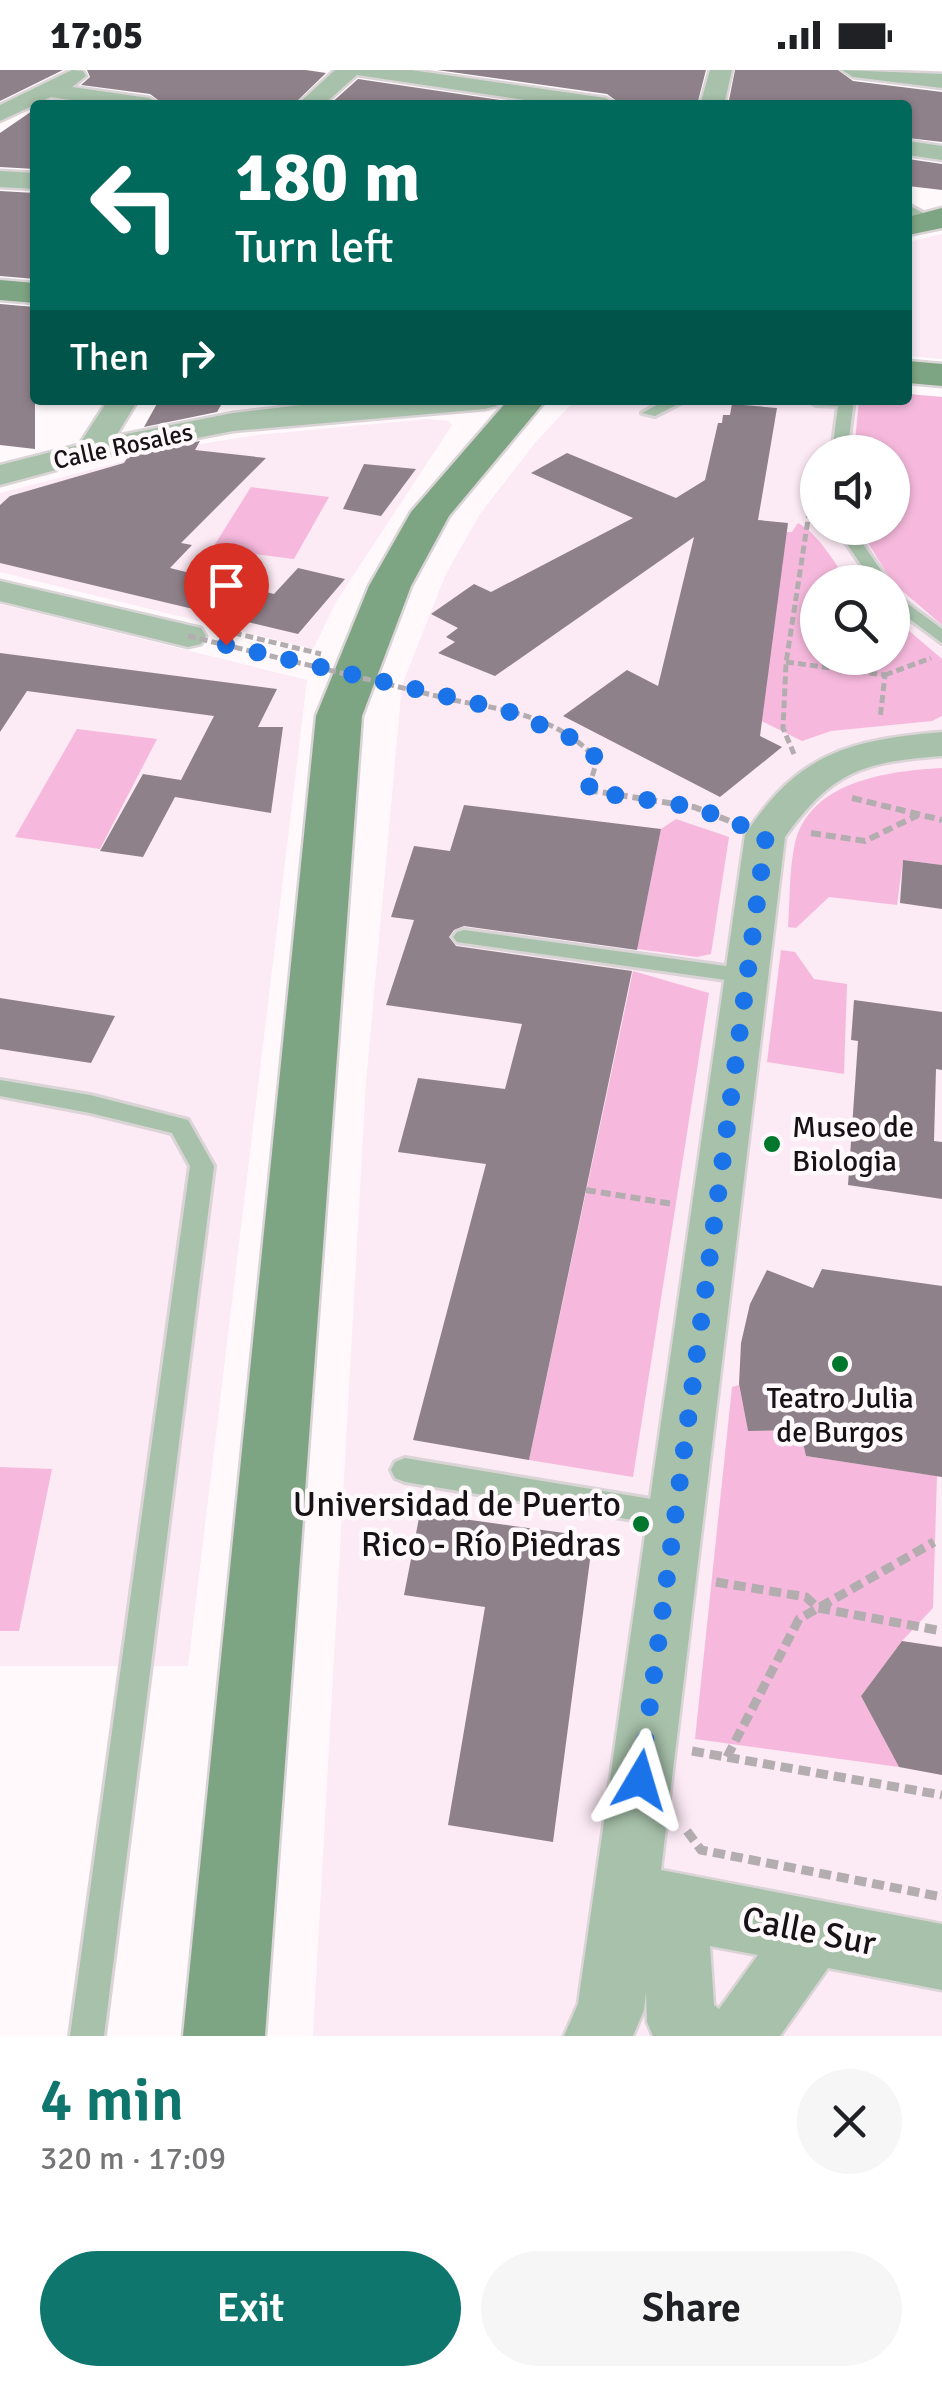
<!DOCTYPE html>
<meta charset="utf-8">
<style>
:root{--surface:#fff;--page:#f6f6f6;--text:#202124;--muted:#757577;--accent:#0f766e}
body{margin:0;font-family:Signika,sans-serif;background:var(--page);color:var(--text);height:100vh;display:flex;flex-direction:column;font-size:38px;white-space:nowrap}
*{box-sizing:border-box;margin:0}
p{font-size:32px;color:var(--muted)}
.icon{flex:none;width:55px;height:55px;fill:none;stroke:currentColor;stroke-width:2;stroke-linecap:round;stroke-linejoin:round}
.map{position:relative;height:1966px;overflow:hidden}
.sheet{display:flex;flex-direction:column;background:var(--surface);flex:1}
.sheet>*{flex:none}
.hud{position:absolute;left:30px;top:30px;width:882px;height:305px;border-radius:10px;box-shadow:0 2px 8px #0004;background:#00695c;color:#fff;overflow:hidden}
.controls{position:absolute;left:800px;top:365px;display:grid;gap:20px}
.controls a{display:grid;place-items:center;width:110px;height:110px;border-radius:50%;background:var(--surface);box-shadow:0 2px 8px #0004;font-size:50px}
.pin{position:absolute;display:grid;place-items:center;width:85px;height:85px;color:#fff;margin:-102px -42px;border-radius:50% 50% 50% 0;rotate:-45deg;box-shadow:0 0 10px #0007}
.pin .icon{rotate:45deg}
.me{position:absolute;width:110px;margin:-55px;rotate:7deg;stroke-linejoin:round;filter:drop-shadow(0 0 8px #0008)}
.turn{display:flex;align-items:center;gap:35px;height:210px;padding:0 40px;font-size:45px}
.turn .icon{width:130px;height:130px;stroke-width:2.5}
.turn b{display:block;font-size:70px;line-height:85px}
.then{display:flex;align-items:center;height:95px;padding:0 40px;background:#0003;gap:20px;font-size:38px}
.round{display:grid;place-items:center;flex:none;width:105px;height:105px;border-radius:52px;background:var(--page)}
.overview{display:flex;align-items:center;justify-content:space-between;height:170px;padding:0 40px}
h1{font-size:60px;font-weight:600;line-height:75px;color:var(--accent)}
.cta{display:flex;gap:20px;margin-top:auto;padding:20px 40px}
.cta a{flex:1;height:115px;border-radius:60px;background:var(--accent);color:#fff;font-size:40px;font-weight:600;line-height:115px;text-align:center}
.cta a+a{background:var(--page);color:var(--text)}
.status{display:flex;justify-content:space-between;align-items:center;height:70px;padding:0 50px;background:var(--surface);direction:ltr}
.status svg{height:28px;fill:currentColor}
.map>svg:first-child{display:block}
.built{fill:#fceaf4;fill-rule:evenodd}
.green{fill:#f6b9dd}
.building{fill:#8f8189}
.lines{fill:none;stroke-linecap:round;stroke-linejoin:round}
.lane-casing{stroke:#dad4d7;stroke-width:6}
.street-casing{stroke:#dad4d7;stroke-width:5}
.secondary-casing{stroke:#dad4d7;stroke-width:5}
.path-far2{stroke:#b3adb0;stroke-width:5;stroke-dasharray:8 4;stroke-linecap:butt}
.path-far1{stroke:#b3adb0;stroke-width:6;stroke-dasharray:10 5;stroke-linecap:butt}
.path{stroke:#b3adb0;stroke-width:9;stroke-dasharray:12 6;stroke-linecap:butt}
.lane{fill:#a7c1aa;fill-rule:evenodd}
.street{fill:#a7c1aa;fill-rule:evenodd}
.secondary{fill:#7ea583;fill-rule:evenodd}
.path-bridge{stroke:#b3adb0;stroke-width:5;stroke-dasharray:8 4;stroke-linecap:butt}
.route{stroke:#1a73e8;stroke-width:18;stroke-dasharray:0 32.4}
.poi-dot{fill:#00772d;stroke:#fff9fc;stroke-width:4}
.labels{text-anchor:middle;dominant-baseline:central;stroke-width:9;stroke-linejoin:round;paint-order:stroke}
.far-street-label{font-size:25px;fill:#171215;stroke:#fff9fc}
.poi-label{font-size:30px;fill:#171215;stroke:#fff9fc;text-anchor:start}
.near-poi-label{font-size:35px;fill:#171215;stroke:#fff9fc;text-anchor:end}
.near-street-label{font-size:35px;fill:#171215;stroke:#fff9fc}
</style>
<div class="status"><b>17:05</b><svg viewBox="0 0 49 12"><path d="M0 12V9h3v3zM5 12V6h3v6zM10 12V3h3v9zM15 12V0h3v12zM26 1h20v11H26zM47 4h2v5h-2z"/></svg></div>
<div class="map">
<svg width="942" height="1966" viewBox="0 0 942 1966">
<rect width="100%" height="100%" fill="#fff9fc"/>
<g class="built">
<path d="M942 164V289L908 286V172Z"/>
<path d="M908 324 942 327V1966H313L366 1013 402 615 446 504 480 444 535 373 574 331 908 330ZM818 382H892V458H818ZM818 512H892V588H818Z"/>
<path d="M427 349 449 351 452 355 336 532 313 579 0 502V423L176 378 258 365Z"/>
<path d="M0 534 307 610 188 1596H0Z"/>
</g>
<g class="green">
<path d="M908 324 942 327V555L892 512 859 458H892V382H854L859 330H908Z"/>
<path d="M251 417 329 427 294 489 212 479Z"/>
<path d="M798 453C821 466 833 492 849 512H818V588H892L893 547 942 589V646L932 651 831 661 802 671 689 615 787 462H792Z"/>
<path d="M77 659 157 669 100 779 15 767Z"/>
<path d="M942 698V795L903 790 897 835 829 827 796 858 788 857C790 831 789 803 794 778 806 711 888 701 942 698Z"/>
<path d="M676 749 729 767 711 884 697 887 637 879 661 759Z"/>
<path d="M781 880 795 882 814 909 847 914 844 1004 767 992Z"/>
<path d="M633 901 709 923 633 1407 529 1390Z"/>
<path d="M739 1315 748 1361 800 1360 806 1386 937 1406 933 1538 902 1571 861 1626 899 1697 695 1669 732 1317Z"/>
<path d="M0 1397 52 1399 19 1561H0Z"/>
</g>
<g class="building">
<path d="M0 0H63L0 31Z"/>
<path d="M87 0H306L326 3 293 35H165L150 24 81 15 90 7Z"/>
<path d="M437 0H706L697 35H622L607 24Z"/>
<path d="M735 0H838L853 11 942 22V72L908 68V35H728Z"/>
<path d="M358 9 533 35H329Z"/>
<path d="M35 39V99L0 97V63Z"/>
<path d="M908 89 942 94V120L908 116Z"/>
<path d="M0 121 35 123V209L0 206Z"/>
<path d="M0 234 35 237V379L0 375Z"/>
<path d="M159 330H224L217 342 144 357Z"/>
<path d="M732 334 777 338 758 450 788 453 760 666 782 677 720 727 563 646 627 600 658 616 694 467 495 606 438 583 455 572 446 567 458 558 431 544 474 514 491 522 633 448 531 403 567 383 676 428 705 410 718 353H722L723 345H730Z"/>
<path d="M200 371 195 380 266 388 181 473 192 475 170 498 274 524 298 498 345 509 298 564 0 493V435L10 426 124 393 129 385Z"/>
<path d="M364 394 416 399 381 446 343 439Z"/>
<path d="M0 583 277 619 258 657H283L271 743 175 727 143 787 100 781 143 704 181 710 214 646 27 621 0 662Z"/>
<path d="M464 735 661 759 637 880 464 856 454 860 449 867 456 876 632 901 529 1390 413 1370 486 1094 398 1082 418 1008 505 1019 522 954 386 935 414 850 391 847 414 776 450 781Z"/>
<path d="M903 790 942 795V839L900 833Z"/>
<path d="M0 928 115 946 91 993 0 979Z"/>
<path d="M854 930 942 942V1000L936 999 934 1071 942 1072V1129L848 1115 858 971 851 970Z"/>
<path d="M822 1199 942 1216V1407L806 1386 800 1360 748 1361 739 1314 741 1273 750 1234 767 1200 813 1218Z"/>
<path d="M420 1443 593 1467 553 1772 448 1755 485 1537 404 1525Z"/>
<path d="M902 1571 942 1577V1705L899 1697 861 1626Z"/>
</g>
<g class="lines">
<g class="lane-casing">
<g id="lane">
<path d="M908 135 933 148 935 151 923 154 908 144Z"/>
<path d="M666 330H686L655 346 642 343Z"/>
<path d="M808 330H854L847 382H832L838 336 816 335Z"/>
<path d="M836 458H852L889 512H873Z"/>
<path d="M892 522 942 559V573L892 536Z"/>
<path d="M464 860 747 899 758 906 747 913 457 872 453 867 457 862Z"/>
<path d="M0 1010 90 1025 188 1050 214 1096 104 1966H70L190 1096 172 1063 90 1043 0 1026Z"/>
<path d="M405 1388 675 1433 685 1436 689 1445 685 1454 675 1457 405 1412 395 1408 391 1400 395 1392Z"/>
</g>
</g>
<g class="street-casing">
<g id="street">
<path d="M72 0 83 1 86 6 72 17 149 28 161 35H102L51 27 0 51V35Z"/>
<path d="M335 0H411L606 28 618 35H558L357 5 323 35H297Z"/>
<path d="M710 0H732L724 35H700Z"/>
<path d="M842 0 942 4V18L853 7Z"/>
<path d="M908 71 942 76V90L908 85Z"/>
<path d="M0 101 35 103V119L0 117Z"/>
<path d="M108 330H138L116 366 233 343 327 332 500 330 496 336 485 339 233 361 115 384 0 415V395L79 375Z"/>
<path d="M0 511 201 558 206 566 201 574 188 577 0 531Z"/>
<path d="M942 662V686C863 692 832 701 785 767L661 1800 942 1854V1920L828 1898 780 1966H653L647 1952 646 1922 644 1940 633 1966H564L578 1934 745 765C798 683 849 670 942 662ZM710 1876 758 1885 719 1939 714 1935Z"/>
</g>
</g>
<g class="secondary-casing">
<g id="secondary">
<path d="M942 138V158L908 165V147Z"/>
<path d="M0 210 35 213V233L0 230Z"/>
<path d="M908 291 942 294V316L908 313Z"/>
<path d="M508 330H546L449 446 411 516 362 646 265 1966H183L316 646 369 516 411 442Z"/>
</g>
</g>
<g class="path-far2">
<path d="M222 560 321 584"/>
<path d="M786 592 885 605 880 649"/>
<path d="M885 605 931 588"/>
<path d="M453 630C506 640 560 647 597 690L588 721 597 722"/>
<path d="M794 684 783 658 786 593 817 391"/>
</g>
<g class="path-far1">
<path d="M588 720 694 737 732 752"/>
<path d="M852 728 942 750"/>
<path d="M811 763 865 771 918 745"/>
<path d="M586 1120 673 1134"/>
</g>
<g class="path">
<path d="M716 1512 806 1527 818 1538 942 1561"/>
<path d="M692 1681 942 1725"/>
<path d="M727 1687 799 1549 934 1472"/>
<path d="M687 1761 701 1780 942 1827"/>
</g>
<use href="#lane" class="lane"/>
<use href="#street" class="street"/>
<use href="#secondary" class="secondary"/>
<path class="path-bridge" d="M188 566 453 630"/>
</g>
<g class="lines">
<path class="route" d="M226 575 505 640 586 674 597 690 588 721 694 737 766 765 640 1710"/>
</g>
<g class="poi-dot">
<circle cx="772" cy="1074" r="10"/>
<circle cx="840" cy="1294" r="10"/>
<circle cx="641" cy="1454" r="10"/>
</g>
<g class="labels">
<g class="far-street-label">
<text transform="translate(123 376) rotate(-12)">Calle Rosales</text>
</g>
<g class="poi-label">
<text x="792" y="1057">Museo de<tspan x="792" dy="34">Biologia</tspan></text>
<text x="840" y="1328" text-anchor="middle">Teatro Julia<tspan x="840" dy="34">de Burgos</tspan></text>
</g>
<g class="near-poi-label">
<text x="621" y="1434">Universidad de Puerto<tspan x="621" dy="40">Rico - Río Piedras</tspan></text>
</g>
<g class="near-street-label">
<text transform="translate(809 1861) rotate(11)">Calle Sur</text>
</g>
</g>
</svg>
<div class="controls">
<a><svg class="icon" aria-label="sound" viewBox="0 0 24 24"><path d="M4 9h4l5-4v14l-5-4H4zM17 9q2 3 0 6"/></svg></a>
<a><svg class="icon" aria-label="search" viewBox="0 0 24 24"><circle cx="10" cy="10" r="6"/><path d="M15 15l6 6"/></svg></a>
</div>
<div class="pin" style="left:226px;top:575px;background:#d93025"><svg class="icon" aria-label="arrive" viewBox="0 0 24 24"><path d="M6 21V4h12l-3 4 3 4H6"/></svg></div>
<svg class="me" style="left:640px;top:1710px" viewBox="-20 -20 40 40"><path d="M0-17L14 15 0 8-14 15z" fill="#1a73e8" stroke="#fff" stroke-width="4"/></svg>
<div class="hud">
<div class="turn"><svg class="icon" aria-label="left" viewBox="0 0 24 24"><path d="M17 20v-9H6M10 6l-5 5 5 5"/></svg><div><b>180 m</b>Turn left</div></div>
<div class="then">Then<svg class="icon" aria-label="right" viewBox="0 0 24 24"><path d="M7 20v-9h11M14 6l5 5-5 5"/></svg></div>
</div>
</div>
<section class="sheet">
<div class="overview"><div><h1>4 min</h1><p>320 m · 17:09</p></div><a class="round"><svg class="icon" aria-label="close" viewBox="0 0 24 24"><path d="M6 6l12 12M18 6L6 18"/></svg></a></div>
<div class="cta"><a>Exit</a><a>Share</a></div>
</section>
